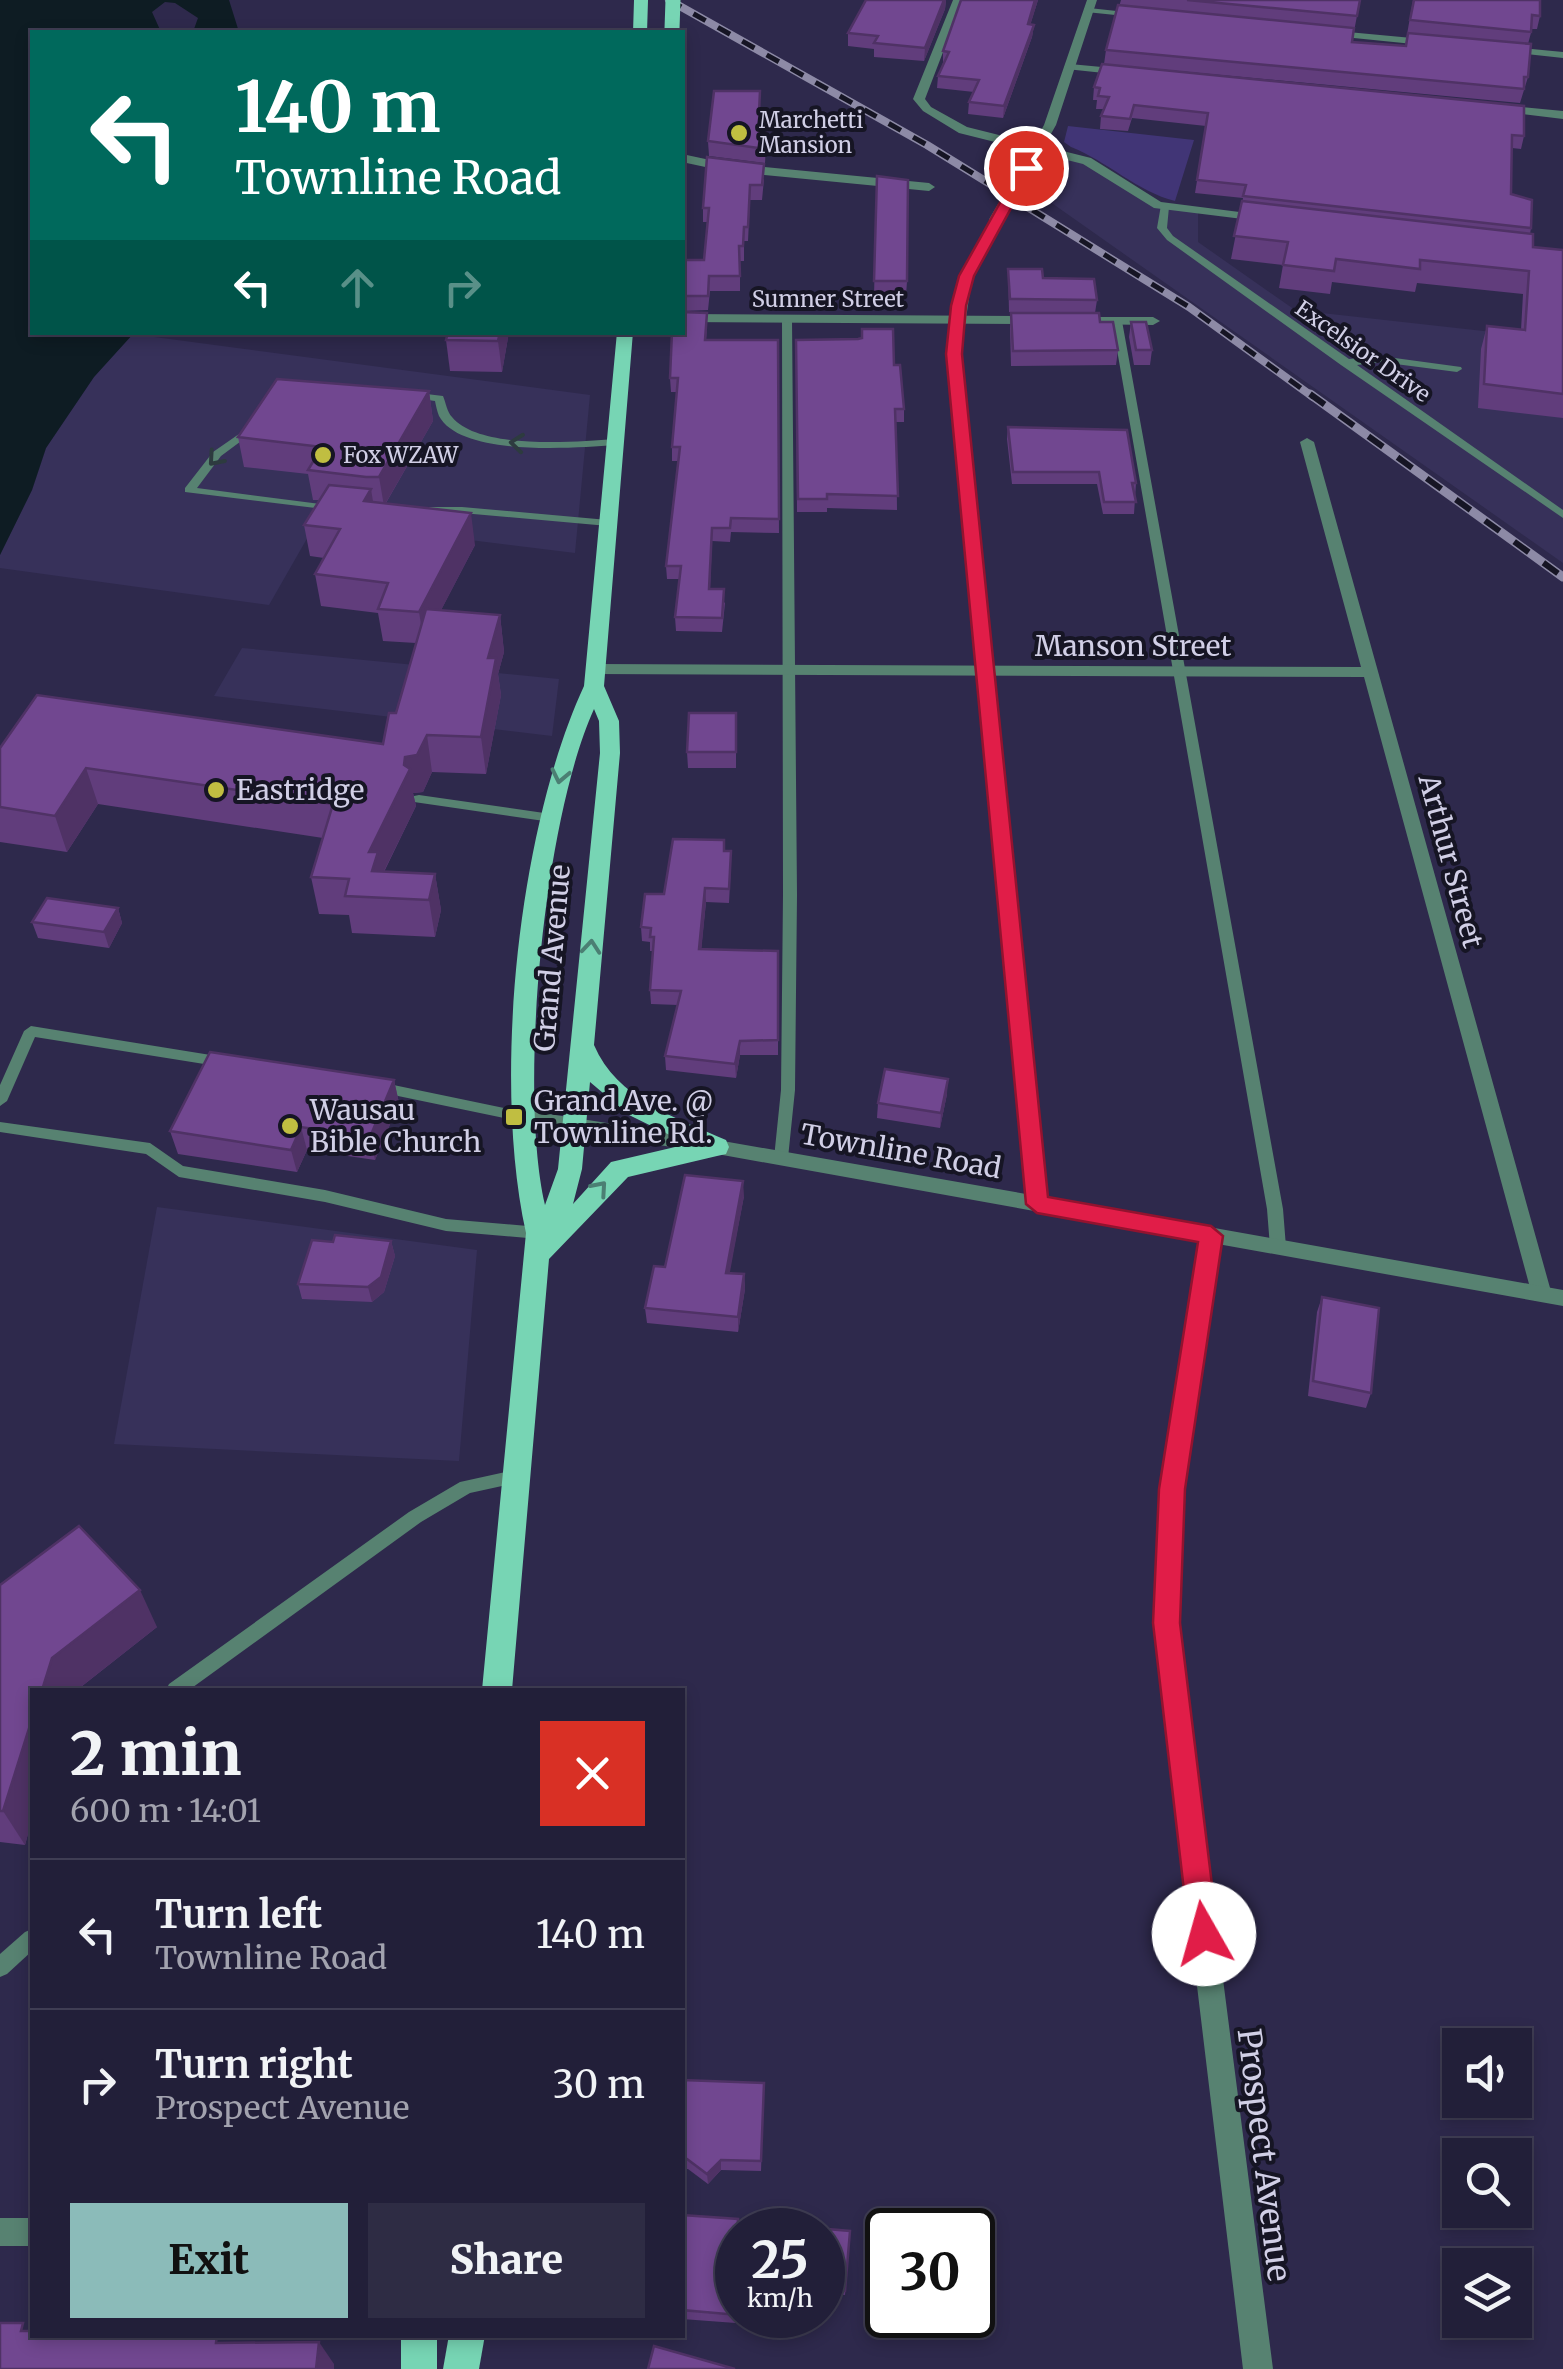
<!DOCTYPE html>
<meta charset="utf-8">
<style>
:root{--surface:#221f39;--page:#2e2c44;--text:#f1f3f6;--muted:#a2a2ae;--line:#3f3d53;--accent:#8bbbb9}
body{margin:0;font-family:Merriweather,serif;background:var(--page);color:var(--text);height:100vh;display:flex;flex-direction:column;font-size:38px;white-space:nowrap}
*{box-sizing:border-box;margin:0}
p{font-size:32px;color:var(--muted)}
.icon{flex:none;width:55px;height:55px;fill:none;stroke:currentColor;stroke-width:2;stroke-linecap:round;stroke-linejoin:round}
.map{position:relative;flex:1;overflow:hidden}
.drawer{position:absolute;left:30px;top:1688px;width:655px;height:650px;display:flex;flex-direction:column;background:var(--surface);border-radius:0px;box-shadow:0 5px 15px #0003,0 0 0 2px var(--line)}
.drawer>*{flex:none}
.hud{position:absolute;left:30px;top:30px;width:655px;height:305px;border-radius:0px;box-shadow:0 5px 15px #0003,0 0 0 2px var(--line);background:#00695c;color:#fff;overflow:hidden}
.tools{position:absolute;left:1442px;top:2028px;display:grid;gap:20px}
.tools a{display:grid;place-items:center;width:90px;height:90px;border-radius:0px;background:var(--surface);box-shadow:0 5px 15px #0003,0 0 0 2px var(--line);font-size:50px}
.speed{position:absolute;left:715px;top:2208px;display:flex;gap:20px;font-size:50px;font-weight:700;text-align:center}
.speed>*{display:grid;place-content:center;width:130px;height:130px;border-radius:50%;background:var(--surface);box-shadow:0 5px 15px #0003,0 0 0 2px var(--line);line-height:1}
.speed small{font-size:25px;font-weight:400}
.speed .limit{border:5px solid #111;border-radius:15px;background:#fff;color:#111}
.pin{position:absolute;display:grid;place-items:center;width:85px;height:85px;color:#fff;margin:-42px;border:5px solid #fff;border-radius:50%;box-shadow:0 2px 10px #0007}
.me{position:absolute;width:110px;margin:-55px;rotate:353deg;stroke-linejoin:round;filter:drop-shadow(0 0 8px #0008)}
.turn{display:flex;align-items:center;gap:35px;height:210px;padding:0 40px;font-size:45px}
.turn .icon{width:130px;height:130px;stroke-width:2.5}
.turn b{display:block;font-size:70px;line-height:85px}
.lanes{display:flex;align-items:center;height:95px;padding:0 40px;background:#0003;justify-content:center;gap:50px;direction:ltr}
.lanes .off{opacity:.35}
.round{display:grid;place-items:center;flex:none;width:105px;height:105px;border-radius:0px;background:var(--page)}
.headline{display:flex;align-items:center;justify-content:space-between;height:170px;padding:0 40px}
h1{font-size:60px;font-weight:800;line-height:75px}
.primary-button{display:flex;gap:20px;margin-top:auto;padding:20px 40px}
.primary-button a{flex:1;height:115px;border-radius:0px;background:var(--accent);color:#111;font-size:40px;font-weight:800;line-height:115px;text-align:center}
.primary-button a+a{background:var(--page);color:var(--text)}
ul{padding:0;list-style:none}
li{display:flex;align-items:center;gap:30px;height:150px;padding:0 40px;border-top:2px solid var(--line)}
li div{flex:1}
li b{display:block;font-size:38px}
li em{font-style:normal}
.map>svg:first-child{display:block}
.built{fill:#37315a}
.green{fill:#413576}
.water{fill:#0e1c23}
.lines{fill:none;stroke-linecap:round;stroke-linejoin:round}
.service{fill:#578271;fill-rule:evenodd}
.minor{fill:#578271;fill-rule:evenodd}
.tertiary{fill:#578271;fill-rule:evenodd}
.primary{fill:#77d5b4;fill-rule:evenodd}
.rail-far1-casing{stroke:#8d8aa6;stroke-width:8}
.rail-casing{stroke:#8d8aa6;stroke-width:9}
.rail-far1{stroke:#161524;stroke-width:5;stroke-dasharray:14;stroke-linecap:butt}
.rail{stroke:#161524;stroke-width:6;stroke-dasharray:18;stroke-linecap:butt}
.tertiary-bridge{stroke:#578271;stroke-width:12}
.primary-bridge{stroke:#77d5b4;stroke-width:15}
.wall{fill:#613d7c}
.shaded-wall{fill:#4f3265}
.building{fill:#714790;stroke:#4f3265;stroke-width:2.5}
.oneway{stroke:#2d3b3f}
.oneway2{stroke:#4b7f73}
.route{fill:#e11d48;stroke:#92132f;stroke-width:2.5}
.poi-dot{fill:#c0be41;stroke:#161524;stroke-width:4}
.labels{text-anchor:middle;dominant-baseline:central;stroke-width:8;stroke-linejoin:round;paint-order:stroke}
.far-poi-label{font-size:22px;fill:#d1cfe6;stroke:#161524;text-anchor:start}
.far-street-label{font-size:22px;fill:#d1cfe6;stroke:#161524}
.street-label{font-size:28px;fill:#d1cfe6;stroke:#161524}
.poi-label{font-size:28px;fill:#d1cfe6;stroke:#161524;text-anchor:start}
.near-street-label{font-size:32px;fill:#d1cfe6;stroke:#161524}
</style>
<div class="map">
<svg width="1563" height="2369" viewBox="0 0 1563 2369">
<rect width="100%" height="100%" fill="#2e294c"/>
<g class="built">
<path d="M1037 148 1070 156 1150 202 1198 212V242L1295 310 1563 340V563L1019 180Z"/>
<path d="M132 334 590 395 575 553 317 521 269 605 0 568V555L32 490 46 448 94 377Z"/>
<path d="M242 648 559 679 552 736 214 696Z"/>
<path d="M157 1207 477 1250 459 1461 114 1444Z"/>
</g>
<path class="green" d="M1068 126 1194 140 1175 201C1138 192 1107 161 1071 147L1064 142Z"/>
<path class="water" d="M0 0H229L239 32H200L194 29 198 18 175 3 165 2 152 12 161 32H32V332L134 333 94 377 46 448 32 490 0 555Z"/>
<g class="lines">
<g class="service">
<path d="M1089 8 1135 13 1139 15 1135 17 1086 12V8Z"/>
<path d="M1337 31 1423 39 1427 42 1423 45 1334 36V32Z"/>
<path d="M1511 47 1563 52V58L1508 52 1507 50Z"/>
<path d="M1161 205 1169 207 1167 228 1173 236 1349 359 1380 356 1461 367 1462 369 1457 372 1380 362 1357 365 1563 510V518L1341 365 1167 240 1157 228Z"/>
<path d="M787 316 792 319 797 895 795 1090 788 1158 781 1164 774 1158 781 1090 783 895 782 319Z"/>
<path d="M1117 318 1122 321 1283 1209 1286 1247 1283 1251H1273L1270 1247 1267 1209 1112 321Z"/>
<path d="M410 392 443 396C446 403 447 412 452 417 479 450 575 442 614 439L619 442 614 445C574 448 461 457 439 416 437 411 436 406 435 401L406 397 405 395Z"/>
<path d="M252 425 256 426V430L221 456 197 488 336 506 342 509 340 511 185 492V488L213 452Z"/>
<path d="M414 507H462L608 520 614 523 608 526 462 513 410 512 408 510Z"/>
<path d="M419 795 551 814 557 818 551 822 414 802V796Z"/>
<path d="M31 1026 223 1057 230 1062 223 1067 35 1037 7 1101 0 1106V1085L24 1031Z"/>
<path d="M379 1082 523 1112 530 1117 523 1122 374 1091 372 1087 374 1083Z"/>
<path d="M0 1122 150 1143 183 1166 325 1190 446 1219 539 1227 544 1229 547 1233 544 1237 539 1239 446 1231 325 1202 179 1177 146 1154 0 1132Z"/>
<path d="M515 1470 521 1472 523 1477 521 1482 470 1493 421 1522 189 1690H166L169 1684 409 1512 460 1482Z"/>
<path d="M32 1929V1951L7 1974 0 1977V1954L25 1932Z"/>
</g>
<g class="minor">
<path d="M953 0H963L925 99 931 107 967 127 1091 158 1161 202 1263 215 1267 216V222L1154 208 1083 164 959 133 923 111 913 99Z"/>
<path d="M1070 64 1123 69 1129 72 1123 75 1066 69 1064 67Z"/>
<path d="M1500 105 1563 111V119L1496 111V107Z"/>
<path d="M682 154 724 163 929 183 935 187 929 191 724 171 682 162Z"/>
<path d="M682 314 1035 316 1042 320 1035 324 682 322Z"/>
<path d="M1069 317H1153L1160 321 1153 325 1074 324 1069 323Z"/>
<path d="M1307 438 1314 442 1552 1295 1549 1301H1535L1532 1295 1364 677 595 674 587 669 595 664 1361 667 1300 442Z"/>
<path d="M1211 1228 1218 1230 1221 1236 1181 1511 1179 1636 1273 2369H1243L1155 1636 1159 1511 1201 1236 1204 1230Z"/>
</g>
<g class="tertiary">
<path d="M1087 0H1097L1056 125 1030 171H1022L1020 168 1044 125Z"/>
<path d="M991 218 1001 221 971 284 961 354 1046 1198 1563 1290V1306L717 1154 523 1124 513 1117 523 1110 717 1140 1026 1194 947 354 957 284Z"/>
<rect x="0" y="2218" width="32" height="28"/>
</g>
<g class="primary">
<path d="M634 0H648L647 32H633Z"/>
<path d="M617 332H633L604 686 619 721 620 753 594 1045C617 1099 676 1118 726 1140L729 1147 726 1154 717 1156 628 1177 549 1259 512 1690H482L526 1233C492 1080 518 829 584 686ZM594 709 599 721 600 753 558 1169 545 1205C518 1088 544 819 594 709ZM590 1082 629 1115 688 1144 611 1162 573 1204 582 1169Z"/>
<rect x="401" y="2335" width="36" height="34"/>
<path d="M449 2335H485L479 2369H443Z"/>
</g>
<g class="rail-far1-casing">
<path id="rail-far1" d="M669 0 927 145 1189 307 1313 397"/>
</g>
<g class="rail-casing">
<path id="rail" d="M1310 394 1563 577"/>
</g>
<use href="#rail-far1" class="rail-far1"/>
<use href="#rail" class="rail"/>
<path class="tertiary-bridge" d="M995 221 1026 168"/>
<path class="primary-bridge" d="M672 29 673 0"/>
</g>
<g class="wall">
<path d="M866 0H946L945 9 924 61 874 57V49L848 46V33Z"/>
<path d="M961 0H1038L1030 25H1034L1032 37 1003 118 968 114 969 102 974 92 937 88 938 76 943 63V51Z"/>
<path d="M1121 0H1360L1352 42 1405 46 1413 0 1540 16 1537 29H1532L1528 44V77L1520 103 1104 64 1106 50Z"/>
<path d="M1094 87 1524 136 1521 149 1512 148 1511 194 1531 228 1530 234 1533 247 1563 250V418L1478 408 1481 349 1487 326 1521 330 1523 294 1417 283 1415 292 1332 282 1330 294 1279 288 1283 265 1231 259 1243 198 1195 193 1206 126 1132 118 1128 131 1100 129 1101 116 1104 109H1096L1097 100H1093Z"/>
<path d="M760 113 767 127 765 163 709 156 708 141Z"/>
<path d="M877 176 907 281 906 296H874Z"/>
<path d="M764 179 762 200H750L748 241H744V261H740V291H710L708 310 682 311V260H704L707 222H703V208Z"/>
<path d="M1008 269 1043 278 1097 300 1095 313 1009 312Z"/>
<path d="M1011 313 1118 350 1116 365 1011 366 1010 328Z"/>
<path d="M1131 322 1152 350 1150 365H1134L1129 337Z"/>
<path d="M707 326 706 340H778L779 533 731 532 730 542 712 541 710 589 725 603 722 632 676 631 675 617 680 579H667L666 566 678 461H672V447L677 392H671L670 378Z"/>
<path d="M448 332H509L502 372 450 371 446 340Z"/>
<path d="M858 339 894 365 904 409V422H896L897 510 827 508V512H797L796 340Z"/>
<path d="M429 391 433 421 386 503 475 545 441 610 500 615 504 652 498 674 501 695 486 774 432 772 423 792 413 793 416 806 384 872 435 874 441 910 435 937 352 933 349 915 319 914 311 877 323 838 98 804 67 852 0 842V748L383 744 396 713 416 643 383 641 378 613 321 606 315 574 324 558 310 556 304 525 319 500H313L308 474 244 467 238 437Z"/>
<path d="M1008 427 1136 483 1134 514H1103L1097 484H1012L1007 439Z"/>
<path d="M736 713V768H688L687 752Z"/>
<path d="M724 851 731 865 729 903 706 902 701 950 778 951V1055H740L736 1078 666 1070 665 1056 678 1005 651 1004 650 990 653 951H650V942L642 941 641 927 664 894Z"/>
<path d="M118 908 122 923 109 948 38 938 32 922Z"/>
<path d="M394 1080 399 1103 375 1160 307 1150 297 1172 178 1154 170 1131Z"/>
<path d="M947 1094 940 1128 877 1118 878 1103Z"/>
<path d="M744 1196 729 1273 744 1274 745 1289 738 1332 647 1323 645 1308 665 1267Z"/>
<path d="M391 1241 395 1256 384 1292 372 1302 302 1299 298 1284 333 1242Z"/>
<path d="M1322 1297 1371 1393 1366 1408 1308 1396 1317 1312Z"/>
<path d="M0 1585 157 1627 77 1690H32V1819L25 1845 0 1842Z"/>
<path d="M682 2080 764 2083 761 2171 721 2170 708 2184 688 2169H682Z"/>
<path d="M682 2215 738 2219 736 2267 738 2315H749V2324L682 2319Z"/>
<path d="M769 2224 850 2231 845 2295 822 2293V2230H771L769 2229Z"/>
</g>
<g class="shaded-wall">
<path d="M944 0H946L945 9 924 61 925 48Z"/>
<path d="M1035 0H1038L1027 36 1028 24Z"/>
<path d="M1034 25 1032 37 1003 118 1004 106Z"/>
<path d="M500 332H509L502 372 498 341Z"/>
<path d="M429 391 433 421 384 506 379 477Z"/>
<path d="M371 489 376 520 364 501Z"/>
<path d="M471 513 475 545 424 643 419 612Z"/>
<path d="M500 615 504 652 498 674 501 695 486 774 481 737 488 658Z"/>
<path d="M427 735 432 772 423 792 413 793 416 806 382 875 378 898 369 852 404 765 405 757Z"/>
<path d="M86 768 98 804 67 852 55 816Z"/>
<path d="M435 874 441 910 435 937 429 900Z"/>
<path d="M705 888 706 902 700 964 699 949Z"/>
<path d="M118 908 122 923 109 948 104 932Z"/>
<path d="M740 1041V1055L736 1078 735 1064Z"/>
<path d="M948 1079 947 1094 940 1128 941 1113Z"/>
<path d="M394 1080 399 1103 375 1160 370 1137Z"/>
<path d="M301 1127 307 1150 297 1172 291 1150Z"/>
<path d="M743 1181 744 1196 727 1288 726 1273Z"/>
<path d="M391 1241 395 1256 384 1292 372 1302 368 1287Z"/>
<path d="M744 1274 745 1289 738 1332V1317Z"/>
<path d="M140 1590 157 1627 77 1690H42L52 1658Z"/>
<path d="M32 1719V1819L25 1845 3 1811Z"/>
<path d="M721 2160V2170L708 2184 707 2174Z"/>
<path d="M319 2342 334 2364V2369H316Z"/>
</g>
<g class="building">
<path d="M866 0H944L925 48 874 43 878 36 848 33Z"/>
<path d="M961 0H1035L1028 24 1034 25 1004 106 969 102 979 80 938 76 949 52 943 51Z"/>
<path d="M1187 0H1360L1357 16Z"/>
<path d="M1414 0H1540V16L1532 15 1531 32 1410 20Z"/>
<path d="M1118 5 1354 28 1352 42 1406 46 1408 33 1531 44 1528 77H1524V89L1106 50Z"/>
<path d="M1102 64 1524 106V136L1512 135 1511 194 1532 200 1531 228 1243 196 1246 185 1197 180 1208 113 1134 105 1130 119 1101 116 1109 97 1098 96 1100 88 1094 87Z"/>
<path d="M714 91H760L759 113H767L765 149 708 141Z"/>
<path d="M707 157 764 164 762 185H750L748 227H744L743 246H739L740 276H709L708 296H682V260H704L709 208H703Z"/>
<path d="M877 176 908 180 907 281H874Z"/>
<path d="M1242 201 1533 234V247L1563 250V394L1484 384 1487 326 1525 330 1529 271 1420 260V269L1336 259 1334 271 1283 265 1288 242 1234 236Z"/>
<path d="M1008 269H1042L1043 278 1094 279 1097 300 1010 299Z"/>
<path d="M682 312 707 313 705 340H778L779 519 731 518 730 528H712L709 589H724L722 618 675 617 681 566H666L680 447H672L678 378H670L672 332H682Z"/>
<path d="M1011 313H1099L1100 322H1113L1118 350 1013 351Z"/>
<path d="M1131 322H1146L1152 350H1136Z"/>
<path d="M862 329H893L894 365H900L904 409H895L898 496 827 494V499H798L796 340 858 339 862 338Z"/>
<path d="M448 332H500L498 341 446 340Z"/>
<path d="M277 379 429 391 379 477H366L308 470 322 447 238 437Z"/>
<path d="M1008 427 1127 430 1136 483H1132L1136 502H1104L1099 472H1013Z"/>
<path d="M329 485 371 489 364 501 471 513 419 612 378 609 388 583 315 574 340 529 304 525Z"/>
<path d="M426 609 500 615 488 658H496L481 737 427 735 417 755 405 757 404 765 410 769 369 852H378L372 871 435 874 429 900 345 896 349 879 311 877 333 804 86 768 55 816 0 807V748L37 695 383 744 389 713H396Z"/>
<path d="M689 713H736V752H687Z"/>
<path d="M673 839 724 840V851H731L729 889 705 888 699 949 778 951V1040L740 1041 735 1064 665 1056 681 991 650 990 654 937H650L651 928 641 927 645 894H664Z"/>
<path d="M47 898 118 908 104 932 32 922Z"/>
<path d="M210 1052 394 1080 370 1137 301 1127 291 1150 170 1131Z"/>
<path d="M885 1069 948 1079 941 1113 878 1103Z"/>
<path d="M685 1175 743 1181 726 1273 744 1274 738 1317 645 1308 654 1266 665 1267Z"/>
<path d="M335 1235 391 1241 381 1277 368 1287 298 1284 312 1240 333 1242Z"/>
<path d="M1322 1297 1379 1308 1371 1393 1313 1381Z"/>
<path d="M79 1526 140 1590 52 1658 42 1690H32V1719L3 1811H0V1585Z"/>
<path d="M682 2080 764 2083 761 2161 721 2160 707 2174 687 2159H682Z"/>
<path d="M682 2215 738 2219 735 2267H738V2315L682 2310Z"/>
<path d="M769 2224 850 2231 845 2291 822 2289V2230H777Z"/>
<path d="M0 2323H23L21 2331H32V2335H217L216 2343 319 2342 316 2369H0Z"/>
<path d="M654 2346 735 2369H648Z"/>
</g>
<defs><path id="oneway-chevron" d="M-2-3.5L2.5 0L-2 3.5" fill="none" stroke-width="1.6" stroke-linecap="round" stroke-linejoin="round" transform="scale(2.5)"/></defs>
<g class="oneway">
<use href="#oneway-chevron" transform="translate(517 443) rotate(-174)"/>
<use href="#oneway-chevron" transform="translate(215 459) rotate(131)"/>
</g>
<g class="oneway2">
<use href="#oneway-chevron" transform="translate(560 776) rotate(102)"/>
<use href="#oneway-chevron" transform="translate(591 947) rotate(-85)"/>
<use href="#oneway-chevron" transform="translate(600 1188) rotate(-49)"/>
</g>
<path class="route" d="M1021 165 1033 168 974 276 966 306 962 354 1048 1197 1211 1226 1223 1236 1185 1489 1180 1623 1218 1934 1214 1944 1204 1949 1193 1944 1189 1934 1153 1623 1159 1489 1198 1242 1037 1213 1026 1204 946 354 951 306 959 276Z"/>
<g class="poi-dot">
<circle cx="739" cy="133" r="10"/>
<circle cx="323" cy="455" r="10"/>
<circle cx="216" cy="790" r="10"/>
<rect x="504" y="1107" width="20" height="20" rx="5"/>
<circle cx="290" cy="1126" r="10"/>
</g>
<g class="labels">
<g class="far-poi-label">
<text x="759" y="120">Marchetti<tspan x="759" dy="25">Mansion</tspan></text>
<text x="343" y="455">Fox WZAW</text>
</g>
<g class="far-street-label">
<text x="828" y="299">Sumner Street</text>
<text transform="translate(1363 351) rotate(35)">Excelsior Drive</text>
</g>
<g class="street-label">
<text x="1133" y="646">Manson Street</text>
<text transform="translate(1451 861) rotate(75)">Arthur Street</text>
<text transform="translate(552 958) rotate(-85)">Grand Avenue</text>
<text transform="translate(901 1151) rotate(10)">Townline Road</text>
</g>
<g class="poi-label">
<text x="236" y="790">Eastridge</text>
<text x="534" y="1101">Grand Ave. @<tspan x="534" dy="32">Townline Rd.</tspan></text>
<text x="310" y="1110">Wausau<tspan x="310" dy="32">Bible Church</tspan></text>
</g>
<g class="near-street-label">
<text transform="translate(1264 2155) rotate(83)">Prospect Avenue</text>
</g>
</g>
</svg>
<div class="tools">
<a><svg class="icon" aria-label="sound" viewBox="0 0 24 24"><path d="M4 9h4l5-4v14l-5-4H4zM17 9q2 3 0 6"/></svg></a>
<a><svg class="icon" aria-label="search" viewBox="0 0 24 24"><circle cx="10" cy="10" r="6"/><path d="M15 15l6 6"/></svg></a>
<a><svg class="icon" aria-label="layers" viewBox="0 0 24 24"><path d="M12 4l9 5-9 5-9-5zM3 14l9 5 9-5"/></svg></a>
</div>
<div class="speed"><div>25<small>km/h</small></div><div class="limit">30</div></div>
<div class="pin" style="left:1026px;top:168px;background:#d93025"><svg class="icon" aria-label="arrive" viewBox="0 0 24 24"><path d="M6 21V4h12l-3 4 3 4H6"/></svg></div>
<svg class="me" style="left:1204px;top:1934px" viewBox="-20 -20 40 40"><circle r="19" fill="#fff"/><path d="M0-13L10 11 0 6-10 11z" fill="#e11d48"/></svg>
<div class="hud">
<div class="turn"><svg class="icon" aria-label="left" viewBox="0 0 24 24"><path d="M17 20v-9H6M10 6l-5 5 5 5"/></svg><div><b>140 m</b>Townline Road</div></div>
<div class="lanes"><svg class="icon" aria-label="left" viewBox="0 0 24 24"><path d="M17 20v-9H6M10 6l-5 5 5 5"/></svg><svg class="icon off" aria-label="ahead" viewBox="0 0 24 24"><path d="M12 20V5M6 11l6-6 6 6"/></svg><svg class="icon off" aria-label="right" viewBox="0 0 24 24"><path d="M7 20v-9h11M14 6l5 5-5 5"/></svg></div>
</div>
<section class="drawer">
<div class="headline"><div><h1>2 min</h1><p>600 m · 14:01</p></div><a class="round" style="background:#d93025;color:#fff"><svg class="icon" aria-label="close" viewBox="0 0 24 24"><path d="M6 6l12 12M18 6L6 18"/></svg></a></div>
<ul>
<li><svg class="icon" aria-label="left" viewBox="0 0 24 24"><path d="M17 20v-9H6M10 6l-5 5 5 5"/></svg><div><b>Turn left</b><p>Townline Road</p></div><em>140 m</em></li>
<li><svg class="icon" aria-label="right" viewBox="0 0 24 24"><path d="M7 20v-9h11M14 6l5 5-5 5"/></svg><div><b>Turn right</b><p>Prospect Avenue</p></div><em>30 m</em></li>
</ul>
<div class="primary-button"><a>Exit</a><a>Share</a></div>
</section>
</div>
